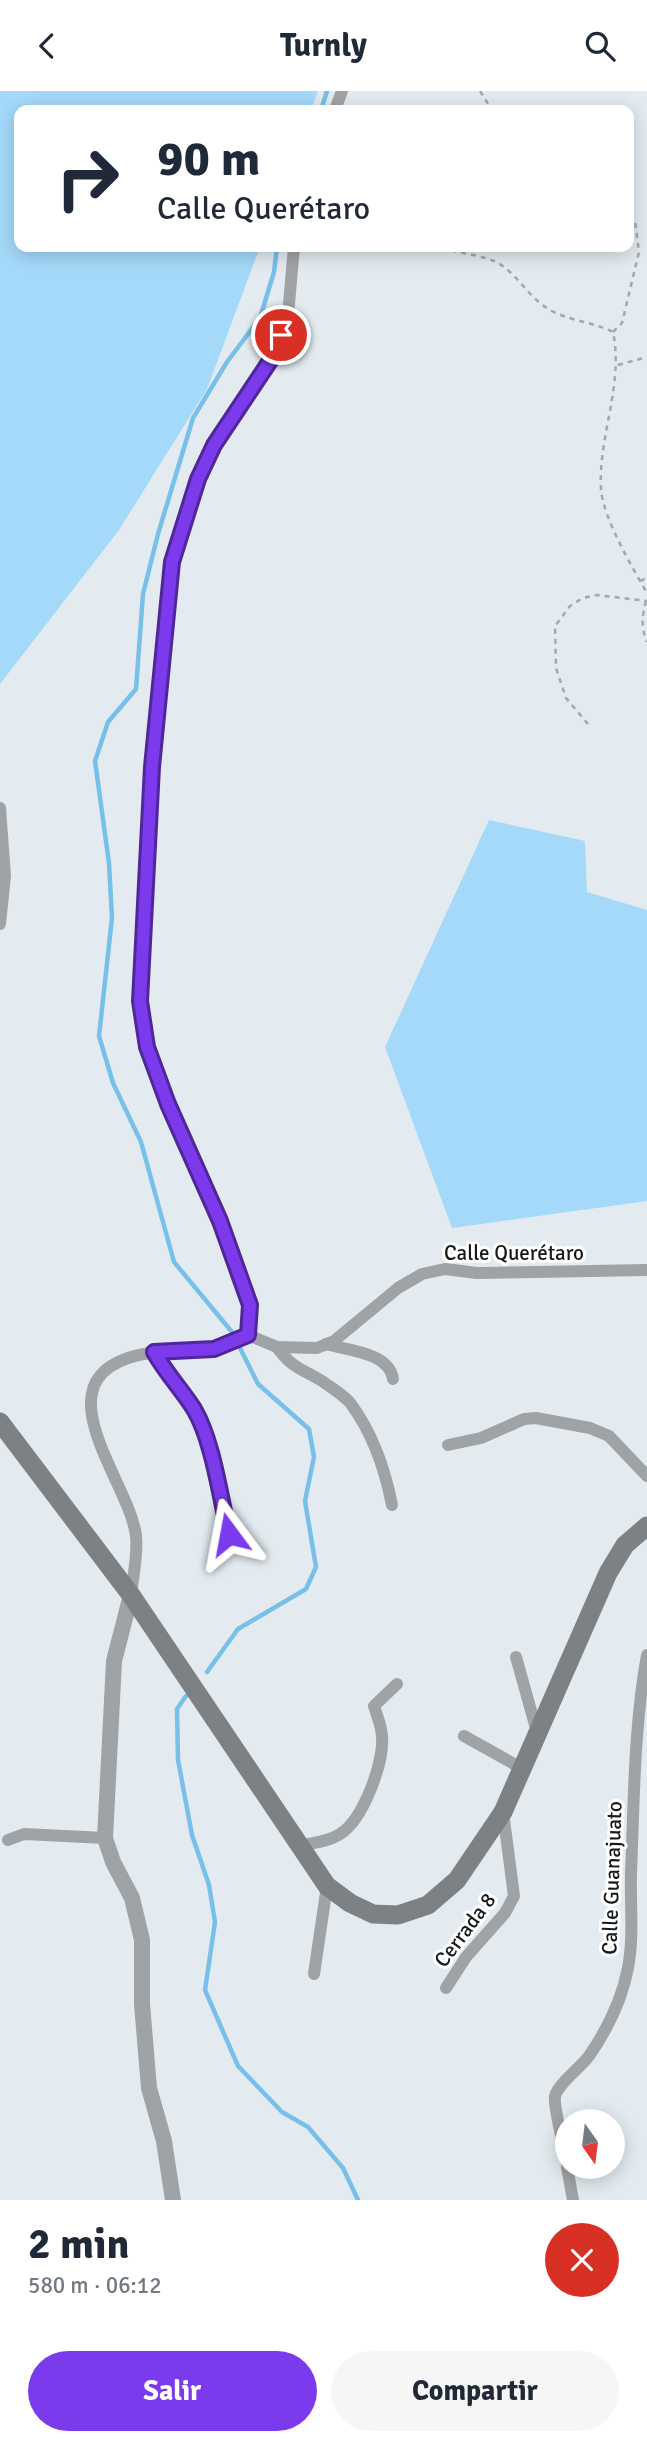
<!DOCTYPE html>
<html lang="es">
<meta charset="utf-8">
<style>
:root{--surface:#fff;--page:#f6f6f7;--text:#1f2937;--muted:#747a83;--accent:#7c3aed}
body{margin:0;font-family:Signika,sans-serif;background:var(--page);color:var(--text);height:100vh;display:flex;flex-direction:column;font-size:26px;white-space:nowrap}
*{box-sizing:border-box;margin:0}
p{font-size:23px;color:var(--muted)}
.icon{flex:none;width:38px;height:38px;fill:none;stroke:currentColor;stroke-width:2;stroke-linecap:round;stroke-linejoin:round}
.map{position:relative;height:2109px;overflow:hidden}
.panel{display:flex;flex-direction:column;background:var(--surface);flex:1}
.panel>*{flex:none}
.top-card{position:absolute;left:14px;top:14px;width:620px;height:147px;border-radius:14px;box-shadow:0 4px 18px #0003;background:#fff;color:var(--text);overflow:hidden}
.needle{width:46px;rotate:166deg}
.controls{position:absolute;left:555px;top:2018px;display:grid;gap:14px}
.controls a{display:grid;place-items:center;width:70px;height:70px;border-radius:50%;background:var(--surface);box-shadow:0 4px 18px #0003;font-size:35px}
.pin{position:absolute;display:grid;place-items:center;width:60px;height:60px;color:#fff;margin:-30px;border:4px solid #fff;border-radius:50%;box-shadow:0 2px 7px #0007}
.me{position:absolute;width:77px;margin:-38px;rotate:347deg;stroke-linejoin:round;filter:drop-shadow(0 0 5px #0008)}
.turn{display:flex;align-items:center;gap:24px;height:147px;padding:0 28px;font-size:32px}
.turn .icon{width:91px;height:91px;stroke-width:2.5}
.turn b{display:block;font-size:49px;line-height:60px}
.round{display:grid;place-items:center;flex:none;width:74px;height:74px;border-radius:37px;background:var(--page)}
.overview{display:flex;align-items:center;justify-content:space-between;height:119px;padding:0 28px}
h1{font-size:42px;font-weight:700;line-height:52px}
.cta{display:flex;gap:14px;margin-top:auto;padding:14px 28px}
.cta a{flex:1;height:80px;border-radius:42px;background:var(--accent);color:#fff;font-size:28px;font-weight:700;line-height:80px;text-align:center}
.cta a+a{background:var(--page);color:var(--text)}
header{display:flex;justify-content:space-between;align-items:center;height:91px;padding:0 28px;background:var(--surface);font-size:32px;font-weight:700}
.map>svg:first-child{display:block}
.green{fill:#a4d9fa}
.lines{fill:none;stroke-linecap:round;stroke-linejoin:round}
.stream{stroke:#78bfea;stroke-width:4.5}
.path{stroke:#a2a8ac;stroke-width:2.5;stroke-dasharray:5 5;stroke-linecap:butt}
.minor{stroke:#a0a3a5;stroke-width:12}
.tertiary{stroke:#a0a3a5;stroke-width:16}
.secondary{stroke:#7d8184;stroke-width:19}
.route-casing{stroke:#51269a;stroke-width:18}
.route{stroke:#7c3aed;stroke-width:12}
.labels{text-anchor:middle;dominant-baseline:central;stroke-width:6;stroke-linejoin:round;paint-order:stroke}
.street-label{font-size:21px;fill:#16191a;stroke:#fff}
</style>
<header><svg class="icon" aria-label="back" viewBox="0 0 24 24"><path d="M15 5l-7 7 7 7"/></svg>Turnly<svg class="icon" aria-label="search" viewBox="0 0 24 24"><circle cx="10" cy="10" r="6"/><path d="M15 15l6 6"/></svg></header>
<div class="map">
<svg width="647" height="2109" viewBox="0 0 647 2109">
<rect width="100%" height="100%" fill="#e3ebf0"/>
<g class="green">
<path d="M0 0H318L311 19H19V156H260L207 298 119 439 0 593Z"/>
<path d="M489 729 585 750 587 801 647 819V1110L452 1137 385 956Z"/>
</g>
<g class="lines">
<g class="stream">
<path d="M321 19 327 0"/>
<path d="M207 1581 238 1538 306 1498 316 1476 305 1410 314 1366 309 1338 258 1293 232 1241 174 1171 141 1051 113 992 99 945 112 827 109 772 95 670 108 631 136 598 143 503 158 443 193 327 227 271 260 227 274 181 277 156"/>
<path d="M186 1605 177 1618 178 1669 192 1744 209 1794 215 1831 205 1899 238 1975 282 2021 308 2036 343 2077 358 2109"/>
</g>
<g class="path">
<path d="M480 0 492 19"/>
<path d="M442 156C458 163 478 163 494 170 516 180 527 205 547 217 567 230 591 230 613 241 624 294 598 345 601 398 603 427 632 476 647 502"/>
<path d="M613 241 622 232 639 161 635 130 628 124"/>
<path d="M618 274 647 266"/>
<path d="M640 490 647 487"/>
<path d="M646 510C642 525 641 537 647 551"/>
<path d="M588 633 566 607 556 577 555 535 570 515 583 507 597 504 647 510"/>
</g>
<g class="minor">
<path d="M335 19 342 0"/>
<path d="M0 717 5 785 0 833"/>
<path d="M248 1244 250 1214 220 1131 168 1013 147 956 140 910 152 676 172 471 198 388 214 354 274 264 288 224 294 156"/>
<path d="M326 1253C346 1259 389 1261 393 1288"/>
<path d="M277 1256C293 1279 304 1278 325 1292 333 1298 345 1305 351 1313 373 1343 385 1378 392 1414"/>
<path d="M154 1261 169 1286 194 1319 206 1345 229 1443"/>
<path d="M448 1354 481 1347 524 1328 536 1327 590 1337 609 1345 647 1385"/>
<path d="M131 1504C133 1485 138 1464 136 1445 130 1392 43 1296 128 1267 156 1257 185 1264 213 1258 224 1256 237 1248 248 1244L277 1256 317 1257 334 1250 398 1197 422 1183 445 1178 477 1182 647 1179"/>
<path d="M516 1566 537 1641"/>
<path d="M464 1645 523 1678"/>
<path d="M8 1749 24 1743 105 1747"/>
<path d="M299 1755C312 1752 328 1751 340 1743 363 1729 384 1672 382 1646 382 1636 377 1625 374 1615L397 1593"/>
<path d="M314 1883 327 1795"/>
<path d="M446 1897 466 1866 505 1822 514 1805 503 1721"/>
<path d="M567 2073C565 2057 553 2017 555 2005 558 1993 581 1976 589 1965 607 1939 622 1908 628 1877 634 1845 630 1814 631 1782 634 1709 634 1635 647 1564"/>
<path d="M567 2076 573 2109"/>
</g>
<path class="tertiary" d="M131 1504 114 1570 105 1747 113 1771 132 1807 142 1849V1913L149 1997 164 2050 173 2109"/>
<path class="secondary" d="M0 1331 131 1504 327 1795 350 1812 373 1823 398 1824 428 1814 457 1789 503 1721 608 1482 625 1454 647 1435"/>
</g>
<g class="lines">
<g class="route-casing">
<path id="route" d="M229 1443C220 1406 213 1350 194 1318 181 1298 166 1282 154 1261L214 1258 248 1244 250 1214 220 1130 168 1013 147 956 140 910 152 676 172 471 198 388 214 354 274 264 281 244"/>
</g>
<use href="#route" class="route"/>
</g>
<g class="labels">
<g class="street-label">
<text x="514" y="1162">Calle Querétaro</text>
<text transform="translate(612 1787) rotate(-88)">Calle Guanajuato</text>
<text transform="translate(465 1839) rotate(-53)">Cerrada 8</text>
</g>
</g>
</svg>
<div class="controls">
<a><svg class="needle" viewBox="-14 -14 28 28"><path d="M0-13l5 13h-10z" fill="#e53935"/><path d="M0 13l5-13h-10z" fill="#747a83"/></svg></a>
</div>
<div class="pin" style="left:281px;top:244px;background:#d93025"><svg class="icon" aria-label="arrive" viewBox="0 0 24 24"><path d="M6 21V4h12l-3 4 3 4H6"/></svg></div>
<svg class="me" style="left:229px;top:1443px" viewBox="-20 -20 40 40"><path d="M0-17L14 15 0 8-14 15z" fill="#7c3aed" stroke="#fff" stroke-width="4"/></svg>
<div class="top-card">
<div class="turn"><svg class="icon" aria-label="right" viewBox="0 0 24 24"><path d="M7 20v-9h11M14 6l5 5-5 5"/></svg><div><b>90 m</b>Calle Querétaro</div></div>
</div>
</div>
<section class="panel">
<div class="overview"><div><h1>2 min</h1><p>580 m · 06:12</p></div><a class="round" style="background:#d93025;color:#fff"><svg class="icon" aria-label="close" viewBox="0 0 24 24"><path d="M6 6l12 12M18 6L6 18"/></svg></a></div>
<div class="cta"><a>Salir</a><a>Compartir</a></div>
</section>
